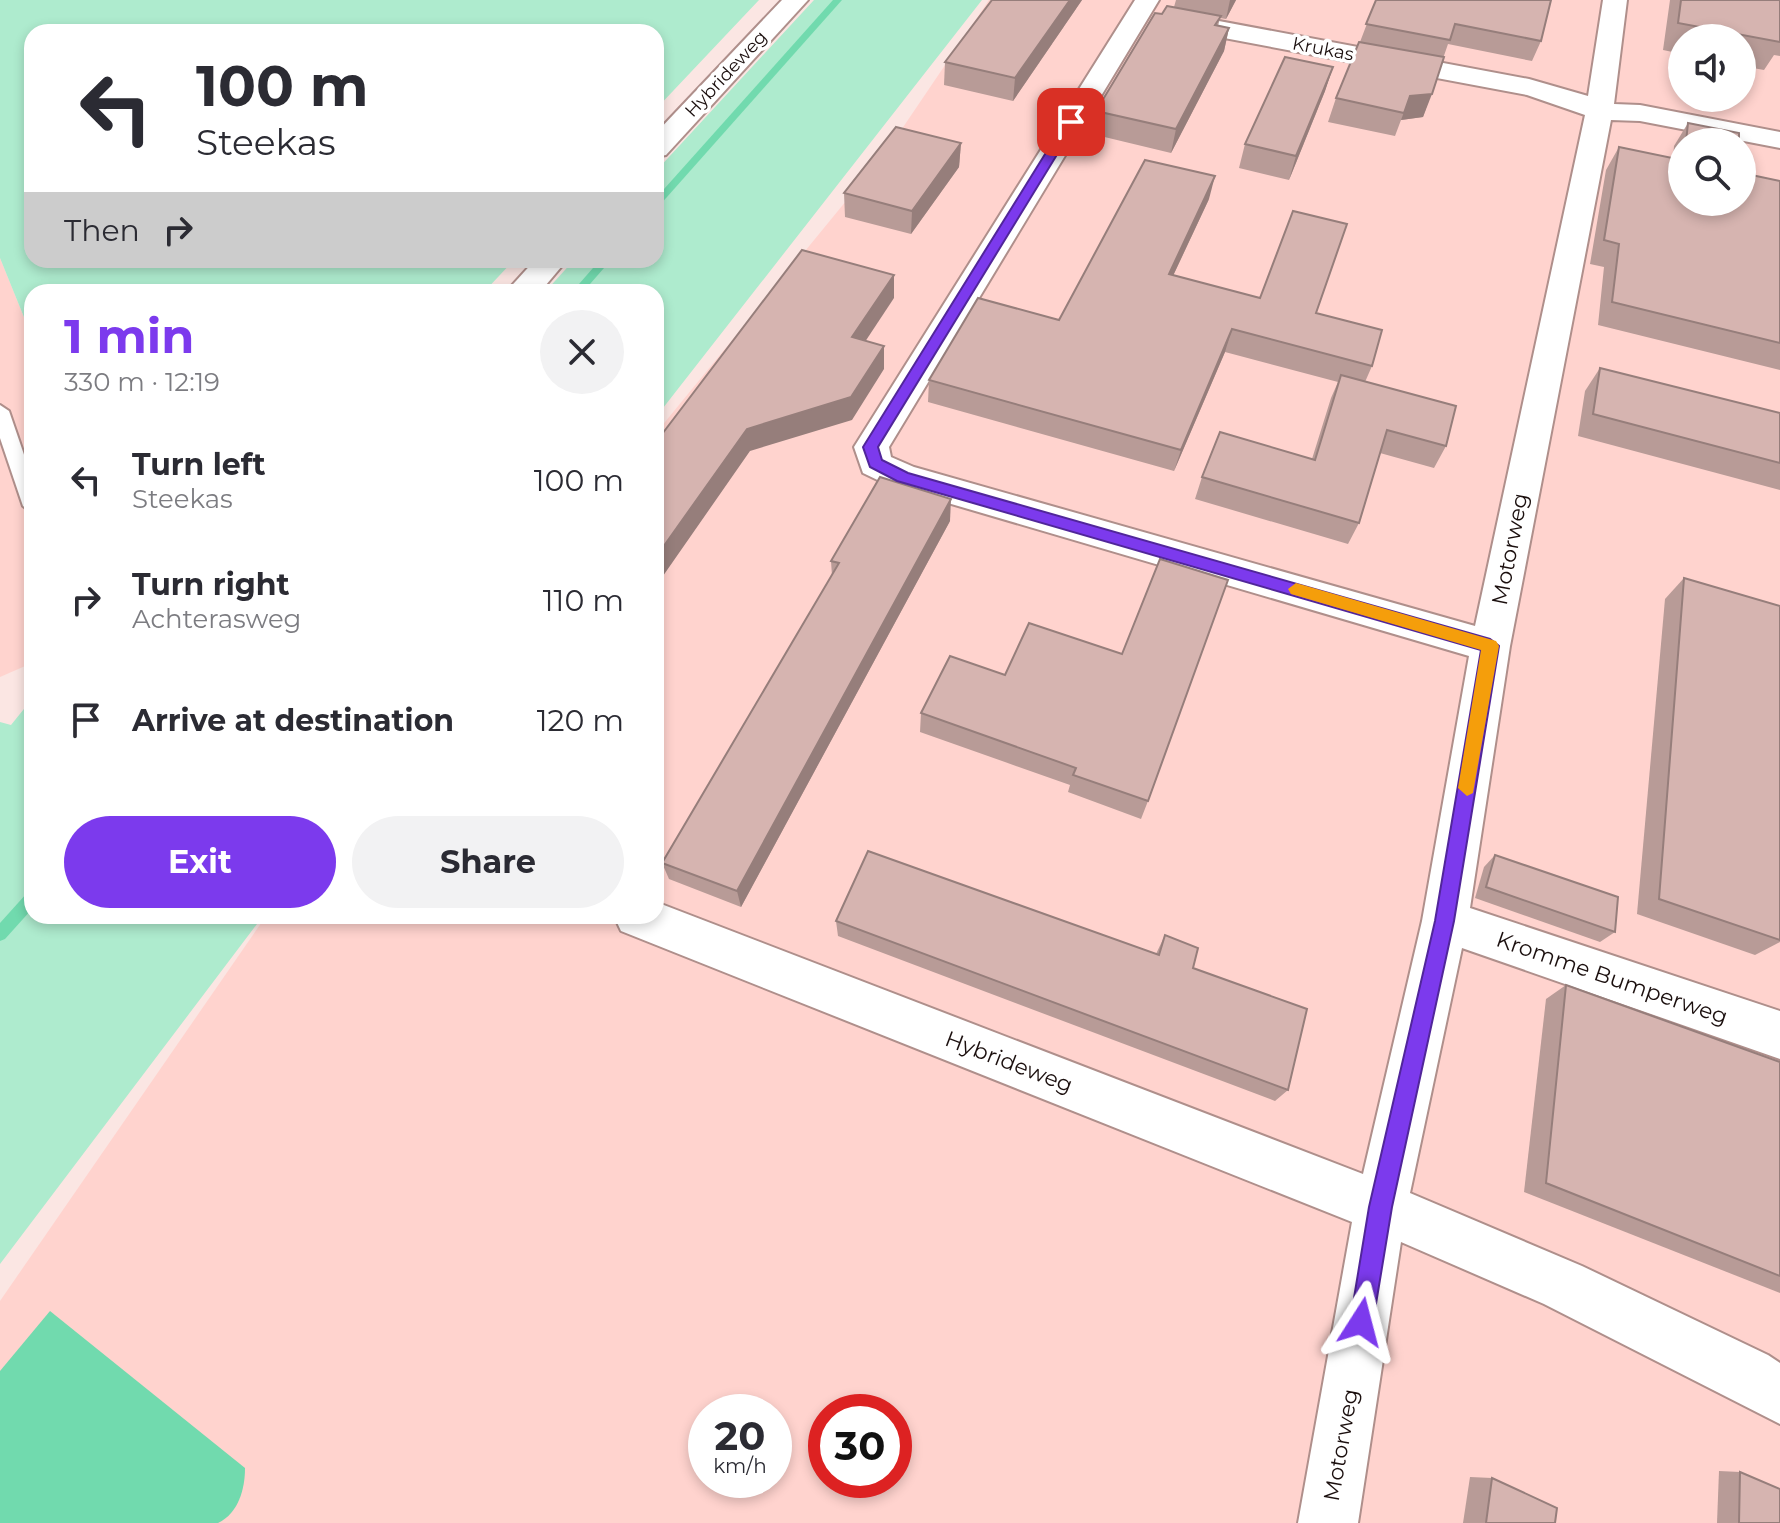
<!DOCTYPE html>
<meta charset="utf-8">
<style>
:root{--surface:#fff;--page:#f2f2f3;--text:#2b2b33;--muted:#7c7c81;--accent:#7c3aed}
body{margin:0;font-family:Montserrat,sans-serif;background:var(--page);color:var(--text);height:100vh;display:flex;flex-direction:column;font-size:30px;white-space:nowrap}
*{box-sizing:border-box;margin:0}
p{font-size:26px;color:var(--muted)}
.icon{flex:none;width:44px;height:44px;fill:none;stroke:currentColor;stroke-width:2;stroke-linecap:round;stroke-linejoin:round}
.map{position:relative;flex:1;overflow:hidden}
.details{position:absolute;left:24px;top:284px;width:640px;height:640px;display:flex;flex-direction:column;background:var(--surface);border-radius:24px;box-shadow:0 4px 12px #0003}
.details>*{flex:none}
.banner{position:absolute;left:24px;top:24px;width:640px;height:244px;border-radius:24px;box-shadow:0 4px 12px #0003;background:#fff;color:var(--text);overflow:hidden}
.buttons{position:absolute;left:1668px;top:24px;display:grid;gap:16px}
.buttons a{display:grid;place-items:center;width:88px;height:88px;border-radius:50%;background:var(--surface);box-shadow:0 4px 12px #0003;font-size:40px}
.speed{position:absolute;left:688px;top:1394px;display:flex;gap:16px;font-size:40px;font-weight:700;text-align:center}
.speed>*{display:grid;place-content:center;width:104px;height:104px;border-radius:50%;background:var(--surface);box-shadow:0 4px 12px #0003;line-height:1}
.speed small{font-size:20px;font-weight:400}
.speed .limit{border:12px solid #d22;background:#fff;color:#111}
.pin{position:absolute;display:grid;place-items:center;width:68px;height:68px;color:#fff;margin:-34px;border-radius:16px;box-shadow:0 4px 12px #0006}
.me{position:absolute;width:88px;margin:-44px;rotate:9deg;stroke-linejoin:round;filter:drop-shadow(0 0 6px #0008)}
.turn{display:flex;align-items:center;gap:28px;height:168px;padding:0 40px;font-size:36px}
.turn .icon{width:104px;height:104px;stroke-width:2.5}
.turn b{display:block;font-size:56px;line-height:68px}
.then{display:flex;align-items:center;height:76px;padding:0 40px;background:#0003;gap:16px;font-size:30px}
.round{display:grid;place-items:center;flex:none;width:84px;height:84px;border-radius:42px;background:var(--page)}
.overview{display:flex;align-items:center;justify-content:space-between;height:136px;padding:0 40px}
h1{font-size:48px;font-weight:700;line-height:60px;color:var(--accent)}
.button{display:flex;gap:16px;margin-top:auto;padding:16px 40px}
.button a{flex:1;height:92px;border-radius:48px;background:var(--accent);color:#fff;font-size:32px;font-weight:700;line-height:92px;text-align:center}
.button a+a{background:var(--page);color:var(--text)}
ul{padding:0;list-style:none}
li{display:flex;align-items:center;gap:24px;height:120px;padding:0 40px}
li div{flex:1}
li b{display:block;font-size:30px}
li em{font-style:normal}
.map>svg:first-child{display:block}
.built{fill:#ffd3ce;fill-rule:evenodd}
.green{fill:#aeebce}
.water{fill:#71daae}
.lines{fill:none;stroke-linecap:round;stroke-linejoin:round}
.stream{fill:#71daae;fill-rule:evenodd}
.service-casing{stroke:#af8f8b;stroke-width:4}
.minor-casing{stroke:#af8f8b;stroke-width:4}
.service{fill:#fff;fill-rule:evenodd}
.minor{fill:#fff;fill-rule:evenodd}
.wall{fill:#b89b97}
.shaded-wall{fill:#967e7b}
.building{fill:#d6b4b0;stroke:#967e7b;stroke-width:2}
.route{fill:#7c3aed;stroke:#51269a;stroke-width:2}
.slow{fill:#f59e0b}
.labels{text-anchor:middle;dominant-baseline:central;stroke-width:7;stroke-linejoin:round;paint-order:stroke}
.far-street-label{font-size:18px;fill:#1b0f0e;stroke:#fff}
.street-label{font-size:22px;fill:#1b0f0e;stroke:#fff}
</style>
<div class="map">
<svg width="1780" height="1523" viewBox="0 0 1780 1523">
<rect width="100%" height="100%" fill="#fbe6e3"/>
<g class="built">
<path d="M989 0H1780V1523H0V1301L266 916H656V433L887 151ZM1682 38H1742V98H1682ZM1682 142H1742V202H1682ZM706 1412H774V1480H706ZM826 1412H894V1480H826Z"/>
<path d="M0 258 32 337V663L0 677Z"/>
</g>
<g class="green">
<path d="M0 0H759L656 109V32H32V260H514L484 292H32V337L0 258Z"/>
<path d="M814 0H982L656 417V292H545L574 260H656V171Z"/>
<path d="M32 699V916H263L0 1264V722L11 725Z"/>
</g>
<path class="water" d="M50 1311 245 1468C245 1488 239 1513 218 1523H0V1371Z"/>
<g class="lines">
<g class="stream">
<path d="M833 0H842L659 206 656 207V198Z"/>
<path d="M600 260H611L583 292H572Z"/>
<path d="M32 891V909L5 939 0 941V923L27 893Z"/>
</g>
<g class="service-casing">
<path id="service" d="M0 405 9 411 32 478V513L23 506 0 438Z"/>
</g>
<g class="minor-casing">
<g id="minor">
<path d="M782 0H808L666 155 656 157V133Z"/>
<path d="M1135 0H1159L889 447 891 457 914 467 1475 626 1585 115 1527 95 1171 28 1158 20 1171 12 1529 79 1588 96 1603 0H1627L1614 104 1640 105 1780 132V148L1640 121 1611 120 1510 646 1470 908 1780 1011V1059L1462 948 1410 1193 1582 1266 1768 1355 1780 1363V1424L1544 1304 1401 1242 1358 1523H1298L1352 1222 621 931 614 916H656V902L1363 1174 1422 921 1469 656 890 486 863 473 854 447Z"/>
<path d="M535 260H567L540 292H506Z"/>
</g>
</g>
<use href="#service" class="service"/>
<use href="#minor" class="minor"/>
</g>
<g class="wall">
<path d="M992 0H1082L1013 101 944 85 945 62Z"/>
<path d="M1176 0H1236L1226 19 1220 18 1218 26 1229 28 1224 51 1171 153 1092 134 1096 111 1174 7Z"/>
<path d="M1376 0 1541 41 1532 61 1448 44 1423 117 1401 120 1395 136 1328 122 1336 98 1360 42Z"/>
<path d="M1670 0H1780V56L1774 55 1764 70 1742 66V38H1682V54L1663 50Z"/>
<path d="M1333 67 1325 91 1289 180 1239 168 1245 144Z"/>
<path d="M1688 123 1739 142H1682V202L1780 181V370L1598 325 1604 267 1590 264 1606 170 1619 147 1673 158 1674 146Z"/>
<path d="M961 143 959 167 911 234 845 217 844 193Z"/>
<path d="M1209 199 1173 276 1316 313 1372 366 1365 382 1446 446 1434 468 1380 453 1359 523 1348 544 1195 499 1202 477 1312 459 1331 398 1338 382 1225 352 1174 471 928 402 929 380 1059 320Z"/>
<path d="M1600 368 1780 413V490L1578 436 1585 391Z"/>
<path d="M950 521 741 907 669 879 662 863 832 576 831 561Z"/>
<path d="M1684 578 1780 606V942L1755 955 1637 914 1665 599Z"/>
<path d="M950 656 1148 801 1141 819 1068 792 1070 785 920 732 921 713Z"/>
<path d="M1495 855 1615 932 1600 942 1475 898 1484 867Z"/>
<path d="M836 921 1156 954 1165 935 1193 968 1288 1090 1275 1101 838 936Z"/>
<path d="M1566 985 1780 1062V1293L1524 1192 1546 999Z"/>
<path d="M1719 1471 1740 1472 1780 1523H1717Z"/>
<path d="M1470 1477 1492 1478 1555 1523H1463Z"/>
</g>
<g class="shaded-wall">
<path d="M1070 0H1082L1013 101 1015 78Z"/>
<path d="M1230 0H1236L1226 19Z"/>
<path d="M1229 28 1224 51 1171 153 1176 129Z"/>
<path d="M1333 67 1325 91 1289 180 1296 156Z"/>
<path d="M1432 94 1423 117 1401 120 1410 96Z"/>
<path d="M961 143 959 167 911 234 912 211Z"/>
<path d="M1215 176 1209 199 1163 297 1169 274Z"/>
<path d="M894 275V298L853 360 852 337Z"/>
<path d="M1232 329 1225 352 1174 471 1181 450Z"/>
<path d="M884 346V369L852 420 750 451 656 586V557L747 429Z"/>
<path d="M951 499 950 521 741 907 737 891Z"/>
</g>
<g class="building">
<path d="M992 0H1070L1015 78 945 62Z"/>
<path d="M1376 0H1551L1541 41 1455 24 1450 40 1366 24Z"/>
<path d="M1681 0H1780V42L1678 23Z"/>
<path d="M1167 6 1221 16 1215 25 1229 28 1176 129 1096 111 1155 13 1162 14Z"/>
<path d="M1359 42 1444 57 1432 94 1410 96 1404 113 1336 98Z"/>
<path d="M1285 57 1333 67 1296 156 1245 144Z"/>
<path d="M1688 123 1739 133V142H1686Z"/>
<path d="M896 127 961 143 912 211 844 193Z"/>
<path d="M1619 147 1682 160V202H1742V173L1780 181V343L1612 302 1619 244 1604 240Z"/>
<path d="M1145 160 1215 176 1169 274 1260 298 1293 211 1347 224 1316 313 1382 330 1372 366 1232 329 1181 450 929 380 978 298 1059 320Z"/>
<path d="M802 250 894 275 852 337 884 346 851 397 747 429 656 557V442Z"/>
<path d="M1600 368 1780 413V463L1593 414Z"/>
<path d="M1341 375 1456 406 1446 446 1387 430 1359 523 1202 477 1220 432 1315 460Z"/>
<path d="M880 477 951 499 737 891 662 863 839 563 831 561Z"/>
<path d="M1160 559 1228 580 1148 801 1073 775 1076 768 921 713 950 656 1005 675 1029 623 1122 654Z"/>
<path d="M1684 578 1780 606V940L1659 899Z"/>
<path d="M868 851 1159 955 1165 935 1198 948 1193 968 1307 1009 1288 1090 836 921Z"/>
<path d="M1495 855 1618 897 1615 932 1486 887Z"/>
<path d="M1566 985 1780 1062V1276L1546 1183Z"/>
<path d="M1740 1472 1780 1489V1523H1739Z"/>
<path d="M1492 1478 1557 1508 1555 1523H1486Z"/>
</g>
<path class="route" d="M1071 119 1077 122 878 447 882 460 908 473 1490 639 1499 646 1454 921 1392 1207 1373 1322 1370 1330 1361 1334 1353 1330 1350 1322 1369 1207 1435 921 1481 650 897 481 870 467 863 447 1065 122Z"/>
<path class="slow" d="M1296 583 1496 641 1499 646 1473 793 1467 796 1458 788 1481 650 1291 594 1288 589Z"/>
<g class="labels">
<g class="far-street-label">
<text transform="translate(1323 49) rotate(11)">Krukas</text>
<text transform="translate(726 74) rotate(-47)">Hybrideweg</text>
</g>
<g class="street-label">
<text transform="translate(1510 549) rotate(-79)">Motorweg</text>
<text transform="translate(1612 978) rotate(19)">Kromme Bumperweg</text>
<text transform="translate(1009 1062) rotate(21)">Hybrideweg</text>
<text transform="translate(1341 1445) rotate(-80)">Motorweg</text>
</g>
</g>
</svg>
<div class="buttons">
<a><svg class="icon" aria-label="sound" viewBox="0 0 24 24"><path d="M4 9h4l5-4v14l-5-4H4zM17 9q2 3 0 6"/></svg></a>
<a><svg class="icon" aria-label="search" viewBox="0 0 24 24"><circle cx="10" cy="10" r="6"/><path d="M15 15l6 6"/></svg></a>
</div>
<div class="speed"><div>20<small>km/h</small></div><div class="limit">30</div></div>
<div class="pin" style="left:1071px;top:122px;background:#d93025"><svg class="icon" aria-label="arrive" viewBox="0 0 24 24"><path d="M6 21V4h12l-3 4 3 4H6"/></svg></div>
<svg class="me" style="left:1361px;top:1322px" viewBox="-20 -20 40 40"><path d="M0-17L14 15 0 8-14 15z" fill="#7c3aed" stroke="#fff" stroke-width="4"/></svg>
<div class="banner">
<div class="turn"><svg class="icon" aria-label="left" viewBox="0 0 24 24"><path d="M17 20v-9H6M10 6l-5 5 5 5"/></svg><div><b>100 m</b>Steekas</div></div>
<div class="then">Then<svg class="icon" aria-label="right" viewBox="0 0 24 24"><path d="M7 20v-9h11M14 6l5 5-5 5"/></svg></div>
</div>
<section class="details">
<div class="overview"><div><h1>1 min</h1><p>330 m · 12:19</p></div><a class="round"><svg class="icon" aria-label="close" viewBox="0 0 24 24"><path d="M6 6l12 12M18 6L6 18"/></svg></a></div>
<ul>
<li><svg class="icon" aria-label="left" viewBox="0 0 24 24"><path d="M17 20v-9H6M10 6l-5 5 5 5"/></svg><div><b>Turn left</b><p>Steekas</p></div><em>100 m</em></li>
<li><svg class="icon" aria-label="right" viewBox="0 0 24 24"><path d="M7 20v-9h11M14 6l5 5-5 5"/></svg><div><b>Turn right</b><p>Achterasweg</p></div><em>110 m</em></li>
<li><svg class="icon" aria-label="arrive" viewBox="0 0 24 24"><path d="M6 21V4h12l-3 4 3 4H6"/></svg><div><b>Arrive at destination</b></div><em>120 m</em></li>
</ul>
<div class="button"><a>Exit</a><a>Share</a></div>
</section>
</div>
